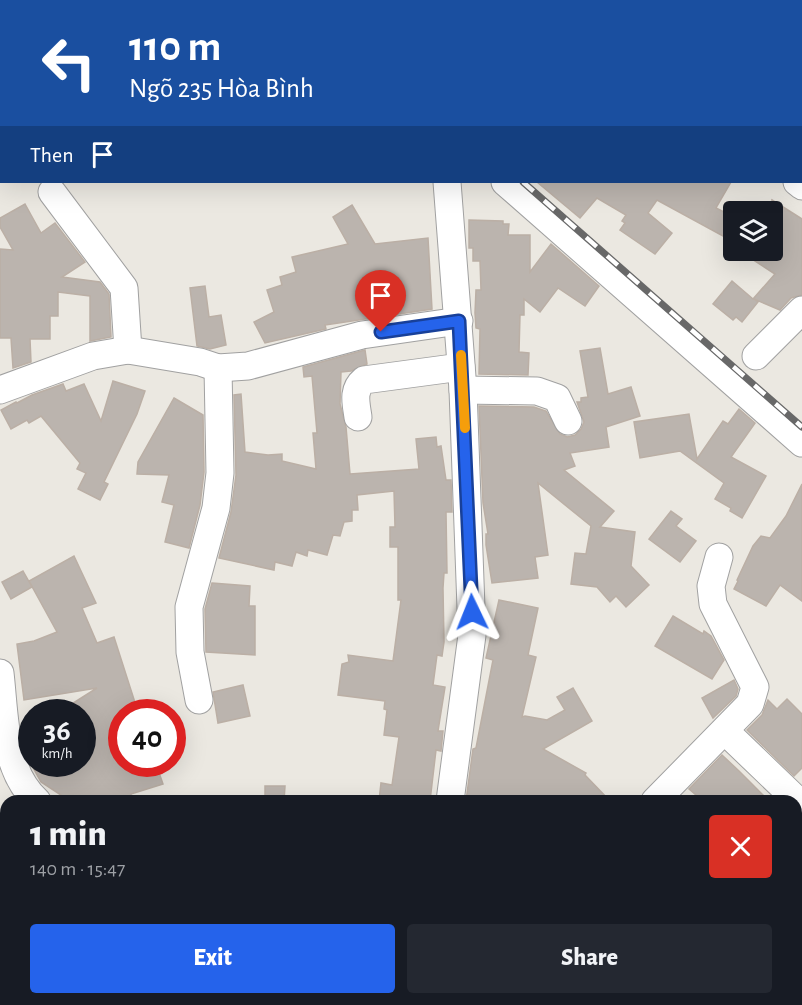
<!DOCTYPE html>
<meta charset="utf-8">
<style>
:root{--surface:#171b24;--page:#242831;--text:#f1f3f6;--muted:#9ea1a6;--accent:#2563eb}
body{margin:0;font-family:"Alegreya Sans",sans-serif;background:var(--page);color:var(--text);height:100vh;display:flex;flex-direction:column;font-size:22px;white-space:nowrap}
*{box-sizing:border-box;margin:0}
p{font-size:20px;color:var(--muted)}
.icon{flex:none;width:33px;height:33px;fill:none;stroke:currentColor;stroke-width:2;stroke-linecap:round;stroke-linejoin:round}
.map{position:relative;flex:1;overflow:hidden}
.details{position:absolute;left:0px;top:795px;width:802px;height:210px;display:flex;flex-direction:column;background:var(--surface);border-radius:18px 18px 0 0;box-shadow:0 6px 24px #0002}
.details>*{flex:none}
.banner{position:absolute;left:0px;top:0px;width:802px;height:183px;box-shadow:0 6px 24px #0002;background:#1a4fa0;color:#fff;overflow:hidden}
.controls{position:absolute;left:723px;top:201px;display:grid;gap:12px}
.controls a{display:grid;place-items:center;width:60px;height:60px;border-radius:6px;background:var(--surface);box-shadow:0 6px 24px #0002;font-size:30px}
.speed{position:absolute;left:18px;top:699px;display:flex;gap:12px;font-size:30px;font-weight:700;text-align:center}
.speed>*{display:grid;place-content:center;width:78px;height:78px;border-radius:50%;background:var(--surface);box-shadow:0 6px 24px #0002;line-height:1}
.speed small{font-size:15px;font-weight:400}
.speed .limit{border:9px solid #d22;background:#fff;color:#111}
.pin{position:absolute;display:grid;place-items:center;width:51px;height:51px;color:#fff;margin:-62px -26px;border-radius:50% 50% 50% 0;rotate:-45deg;box-shadow:0 0 6px #0007}
.pin .icon{rotate:45deg}
.me{position:absolute;width:66px;margin:-33px;rotate:358deg;stroke-linejoin:round;filter:drop-shadow(0 0 4px #0008)}
.turn{display:flex;align-items:center;gap:21px;height:126px;padding:0 30px;font-size:27px}
.turn .icon{width:78px;height:78px;stroke-width:2.5}
.turn b{display:block;font-size:42px;line-height:51px}
.then{display:flex;align-items:center;height:57px;padding:0 30px;background:#0003;gap:12px;font-size:22px}
.round{display:grid;place-items:center;flex:none;width:63px;height:63px;border-radius:6px;background:var(--page)}
.headline{display:flex;align-items:center;justify-content:space-between;height:102px;padding:0 30px}
h1{font-size:36px;font-weight:800;line-height:45px}
.cta{display:flex;gap:12px;margin-top:auto;padding:12px 30px}
.cta a{flex:1;height:69px;border-radius:6px;background:var(--accent);color:#fff;font-size:24px;font-weight:800;line-height:69px;text-align:center}
.cta a+a{background:var(--page);color:var(--text)}
.map>svg:first-child{display:block}
.building{fill:#bbb4ae;stroke:#bbafa5;stroke-width:1.5}
.lines{fill:none;stroke-linecap:round;stroke-linejoin:round}
.minor-casing{stroke:#a1a1a1;stroke-width:29}
.minor{stroke:#fff;stroke-width:27}
.rail-casing{stroke:#686868;stroke-width:7}
.rail{stroke:#fff;stroke-width:4.5;stroke-dasharray:14;stroke-linecap:butt}
.route-casing{stroke:#184099;stroke-width:15}
.route{stroke:#2563eb;stroke-width:10}
.slow{stroke:#f59e0b;stroke-width:10}
</style>
<div class="map">
<svg width="802" height="1005" viewBox="0 0 802 1005">
<rect width="100%" height="100%" fill="#ebe8e1"/>
<g class="building">
<path d="M537 182H731L716 208 734 217V242L657 200 648 213 672 233 655 254 620 230 625 223 622 221 626 215 597 198 580 218Z"/>
<path d="M772 200 802 219V295L791 298 780 310 754 299 758 302 742 322 736 317 733 320 713 304 732 281 753 299 775 274 738 250H772Z"/>
<path d="M25 204 41 233 55 223 85 262 62 277 100 282 109 294 111 337 90 341V296L58 292V316H50V339H30L31 362 13 368 11 338H0V249L13 250 0 227V218Z"/>
<path d="M352 205 375 244 428 238 432 309 325 325 326 329 265 343 254 322 274 312 267 290 282 285 280 277 296 272 292 257 348 244 333 217Z"/>
<path d="M469 220 503 221V224H509L508 235H530V272L551 244 599 286 585 306 558 288 540 312 524 299V315H520L519 352 529 353 528 375 479 374 480 329 476 328 475 313 476 290H481L480 261H473V248H469Z"/>
<path d="M205 286 209 317 221 315 226 345 210 349 197 346 190 288Z"/>
<path d="M600 348 608 394 631 387 640 416 606 427 609 447 570 453 575 466 564 470 614 511 600 527 635 532 631 566 649 585 626 607 616 596 610 602 597 587 571 584 575 553 586 554 591 526 538 483 548 555 535 557 538 578 492 583 486 545V534H488L483 503 479 406 534 407 546 411 560 434 567 437 575 435 581 429 584 422 577 402H581V398L588 397 580 351Z"/>
<path d="M365 350 367 364 351 371 341 372 340 404 346 427 350 474 419 469 416 439 436 437 437 447 441 446 446 480H451L452 512H446L447 573H444L443 588 444 642 442 656 437 655 433 685 445 687 438 731H443L441 751 436 750 430 801H379L381 783 392 785 399 737 384 735 387 710 384 709 385 701 338 695 342 664 349 662 348 655 393 661 401 600H398V547H390V527H395L394 491 357 495 358 510H352V521L344 522 340 536 333 535 327 555 308 550 307 556 296 552 292 566 275 562 274 570 219 558 231 512 236 475 234 395 241 394 245 452 268 455 282 454V461L316 469 313 433H317L312 376 304 377 303 367Z"/>
<path d="M113 381 145 391 137 414 104 482 108 484 100 500 78 489 86 473 77 469 80 463 41 416 29 423 27 420 11 429 1 410 16 402 17 403 32 395 63 384 66 391 84 384 101 421Z"/>
<path d="M174 398 203 415 204 472 200 505 189 548 165 542 174 505 162 502 169 475 137 474 138 462Z"/>
<path d="M739 409 755 423 731 457 766 476 742 518 730 511 731 508 715 499 724 483 680 451 640 458 634 422 689 414 697 459 723 421 728 424Z"/>
<path d="M802 484V601L780 585 766 606 734 589 738 581 737 580 753 546 761 536 770 538 786 516Z"/>
<path d="M671 511 682 519 676 526 696 541 680 562 649 539Z"/>
<path d="M74 556 96 603 82 608 97 643 114 637 138 712H122V764H156L163 784 131 794 132 801H70L41 782 31 764H82V712H59L97 688 24 700 17 644 34 641 57 632 29 581Z"/>
<path d="M23 571 32 587 11 599 2 582Z"/>
<path d="M212 583 250 586 249 606H255V655L206 652 205 609Z"/>
<path d="M499 600 538 608 528 655 536 657 522 717 525 716 547 720 565 710 557 697 573 688 592 721 543 749 586 773 585 775 610 801H466L473 749 476 748 493 660 486 658Z"/>
<path d="M673 616 703 634 704 631 711 636 724 660 712 679 655 646Z"/>
<path d="M734 680 738 689 736 696 713 718 702 698Z"/>
<path d="M243 685 250 716 218 723 213 692Z"/>
<path d="M787 699 802 714V768L794 776 747 730 762 715 768 700 777 709Z"/>
<path d="M722 755 739 771 769 801H703L689 789Z"/>
<path d="M265 786H285L284 801H265Z"/>
</g>
<g class="lines">
<g class="minor-casing">
<g id="minor">
<path d="M299 0 300 2"/>
<path d="M408 0V2"/>
<path d="M254 2 255 0"/>
<path d="M614 2 615 0"/>
<path d="M447 182 463 390 472 635 450 801"/>
<path d="M505 182 802 443"/>
<path d="M797 182 802 186"/>
<path d="M52 192 124 288 128 350"/>
<path d="M756 356 802 310"/>
<path d="M0 390 93 356 128 350 200 362 218 368 248 366 362 335 459 321"/>
<path d="M463 390 537 391 557 398 568 421"/>
<path d="M358 417C356 403 352 390 364 380L461 367"/>
<path d="M0 673C5 715 3 770 37 801"/>
<path d="M199 700 190 652 189 607 216 508 220 473 218 368"/>
<path d="M725 731 802 805"/>
<path d="M655 801 750 704 755 687 713 604 711 586 719 557"/>
<path d="M796 961 802 967"/>
<path d="M0 997 8 1000 17 999"/>
<path d="M200 999 210 1005"/>
<path d="M503 999 513 1005"/>
<path d="M391 1005 393 999"/>
</g>
</g>
<use href="#minor" class="minor"/>
<g class="rail-casing">
<g id="rail">
<path d="M316 0 317 2"/>
<path d="M523 182 802 427"/>
</g>
</g>
<use href="#rail" class="rail"/>
</g>
<g class="lines">
<g class="route-casing">
<path id="route" d="M381 332 459 321 472 612"/>
</g>
<use href="#route" class="route"/>
<path class="slow" d="M461 355 465 428"/>
</g>
</svg>
<div class="controls">
<a><svg class="icon" aria-label="layers" viewBox="0 0 24 24"><path d="M12 4l9 5-9 5-9-5zM3 14l9 5 9-5"/></svg></a>
</div>
<div class="speed"><div>36<small>km/h</small></div><div class="limit">40</div></div>
<div class="pin" style="left:381px;top:332px;background:#d93025"><svg class="icon" aria-label="arrive" viewBox="0 0 24 24"><path d="M6 21V4h12l-3 4 3 4H6"/></svg></div>
<svg class="me" style="left:472px;top:612px" viewBox="-20 -20 40 40"><path d="M0-17L14 15 0 8-14 15z" fill="#2563eb" stroke="#fff" stroke-width="4"/></svg>
<div class="banner">
<div class="turn"><svg class="icon" aria-label="left" viewBox="0 0 24 24"><path d="M17 20v-9H6M10 6l-5 5 5 5"/></svg><div><b>110 m</b>Ngõ 235 Hòa Bình</div></div>
<div class="then">Then<svg class="icon" aria-label="arrive" viewBox="0 0 24 24"><path d="M6 21V4h12l-3 4 3 4H6"/></svg></div>
</div>
<section class="details">
<div class="headline"><div><h1>1 min</h1><p>140 m · 15:47</p></div><a class="round" style="background:#d93025;color:#fff"><svg class="icon" aria-label="close" viewBox="0 0 24 24"><path d="M6 6l12 12M18 6L6 18"/></svg></a></div>
<div class="cta"><a>Exit</a><a>Share</a></div>
</section>
</div>
